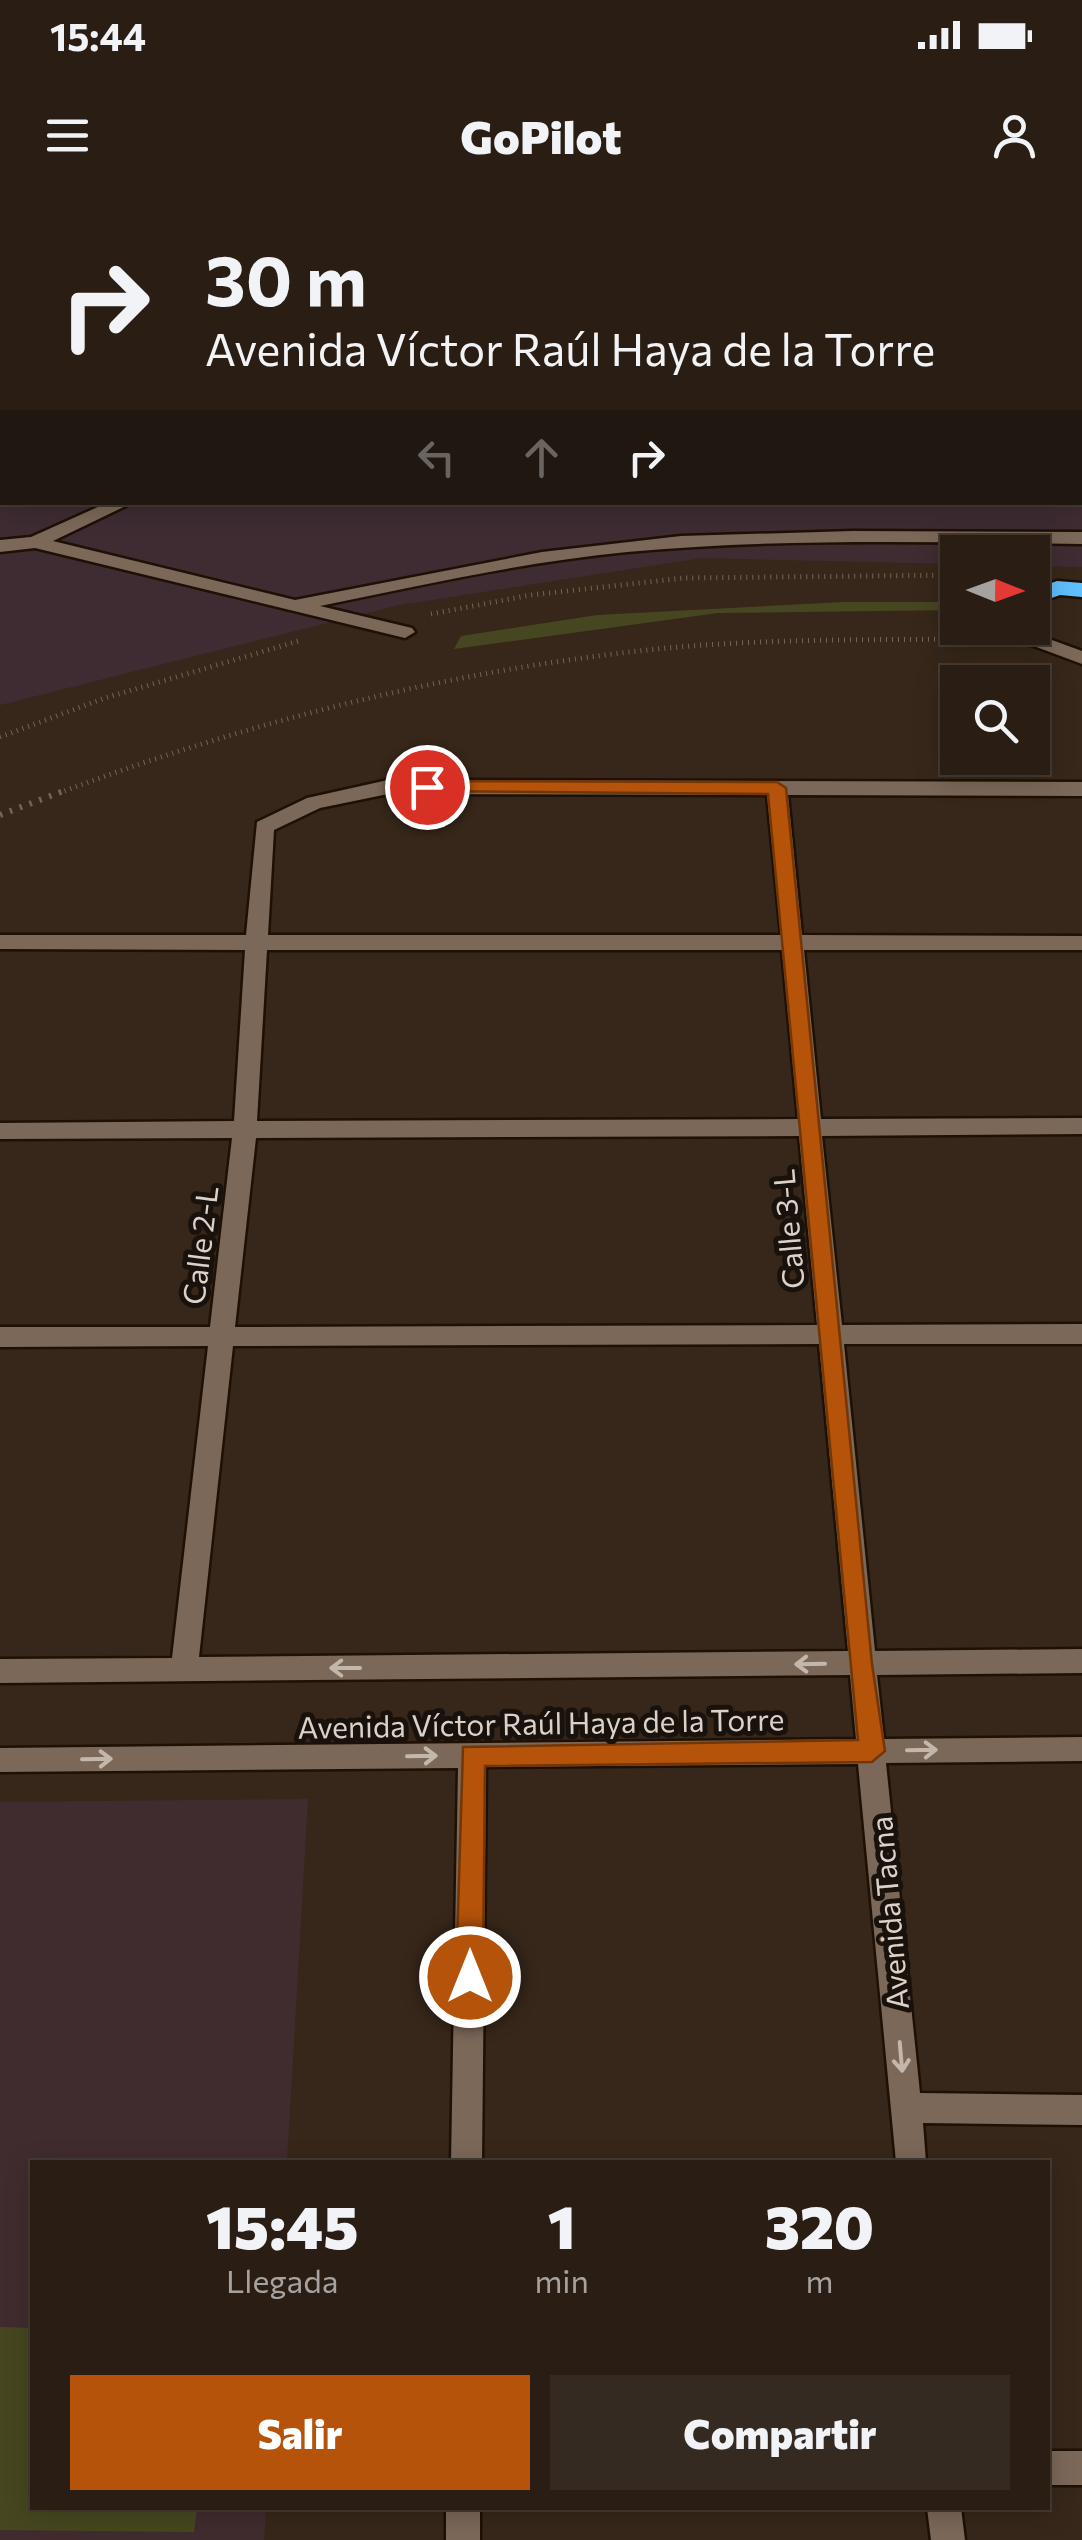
<!DOCTYPE html>
<html lang="es">
<meta charset="utf-8">
<style>
:root{--surface:#291d14;--page:#352a22;--text:#f1f3f6;--muted:#a5a2a0;--line:#453b34;--accent:#b45309}
body{margin:0;font-family:Commissioner,sans-serif;background:var(--page);color:var(--text);height:100vh;display:flex;flex-direction:column;font-size:38px;white-space:nowrap}
*{box-sizing:border-box;margin:0}
p{font-size:32px;color:var(--muted)}
.icon{flex:none;width:55px;height:55px;fill:none;stroke:currentColor;stroke-width:2;stroke-linecap:round;stroke-linejoin:round}
.map{position:relative;flex:1;overflow:hidden}
.sheet{position:absolute;left:30px;top:1960px;width:1020px;height:350px;display:flex;flex-direction:column;background:var(--surface);border-radius:0px;box-shadow:0 5px 25px #0003,0 0 0 2px var(--line)}
.sheet>*{flex:none}
.top-card{position:absolute;left:0px;top:0px;width:1082px;height:305px;box-shadow:0 5px 25px #0003,0 0 0 2px var(--line);background:#291d14;color:var(--text);overflow:hidden}
.needle{width:65px;rotate:91deg}
.tools{position:absolute;left:940px;top:335px;display:grid;gap:20px}
.tools a{display:grid;place-items:center;width:110px;height:110px;border-radius:0px;background:var(--surface);box-shadow:0 5px 25px #0003,0 0 0 2px var(--line);font-size:50px}
.pin{position:absolute;display:grid;place-items:center;width:85px;height:85px;color:#fff;margin:-42px;border:5px solid #fff;border-radius:50%;box-shadow:0 2px 10px #0007}
.me{position:absolute;width:110px;margin:-55px;rotate:0deg;stroke-linejoin:round;filter:drop-shadow(0 0 8px #0008)}
.turn{display:flex;align-items:center;gap:35px;height:210px;padding:0 40px;font-size:45px}
.turn .icon{width:130px;height:130px;stroke-width:2.5}
.turn b{display:block;font-size:70px;line-height:85px}
.lanes{display:flex;align-items:center;height:95px;padding:0 40px;background:#0003;justify-content:center;gap:50px;direction:ltr}
.lanes .off{opacity:.35}
.eta{display:flex;justify-content:space-evenly;align-items:center;height:170px;text-align:center}
.eta b{font-size:60px;font-weight:800;line-height:70px}
.action{display:flex;gap:20px;margin-top:auto;padding:20px 40px}
.action a{flex:1;height:115px;border-radius:0px;background:var(--accent);color:#fff;font-size:40px;font-weight:800;line-height:115px;text-align:center}
.action a+a{background:var(--page);color:var(--text)}
.status{display:flex;justify-content:space-between;align-items:center;height:70px;padding:0 50px;background:var(--surface);direction:ltr}
.status svg{height:28px;fill:currentColor}
header{display:flex;justify-content:space-between;align-items:center;height:130px;padding:0 40px;background:var(--surface);font-size:45px;font-weight:800}
.map>svg:first-child{display:block}
.industrial{fill:#3f2c33;fill-rule:evenodd}
.education{fill:#402c2f}
.green{fill:#464720}
.lines{fill:none;stroke-linecap:round;stroke-linejoin:round}
.minor-casing{stroke:#1e1004;stroke-width:5}
.highway-casing{stroke:#1e1004;stroke-width:5}
.path-far1{stroke:#726458;stroke-width:5;stroke-dasharray:1 5;stroke-linecap:butt}
.path{stroke:#726458;stroke-width:6;stroke-dasharray:2.5 8;stroke-linecap:butt}
.minor{fill:#7b6859;fill-rule:evenodd}
.highway{fill:#60bffd;fill-rule:evenodd}
.oneway{stroke:#c3b7ac}
.route{fill:#b45309;stroke:#753606;stroke-width:2.5}
.labels{text-anchor:middle;dominant-baseline:central;stroke-width:10;stroke-linejoin:round;paint-order:stroke}
.street-label{font-size:30px;fill:#dbd1c8;stroke:#19120c}
</style>
<div class="status"><b>15:44</b><svg viewBox="0 0 49 12"><path d="M0 12V9h3v3zM5 12V6h3v6zM10 12V3h3v9zM15 12V0h3v12zM26 1h20v11H26zM47 4h2v5h-2z"/></svg></div>
<header><svg class="icon" aria-label="menu" viewBox="0 0 24 24"><path d="M4 6h16M4 12h16M4 18h16"/></svg>GoPilot<svg class="icon" aria-label="person" viewBox="0 0 24 24"><circle cx="12" cy="8" r="4"/><path d="M4 21q1-7 8-7t8 7"/></svg></header>
<div class="map">
<svg width="1082" height="2340" viewBox="0 0 1082 2340">
<rect width="100%" height="100%" fill="#37271a"/>
<path class="industrial" d="M0 0H1082V367L1033 366 1032 352H958L957 364 702 358 399 405 0 505ZM2 2H1080V302H2Z"/>
<path class="education" d="M308 1599 287 1962H32V2308H266L264 2340H0V1602Z"/>
<g class="green">
<path d="M844 402H957V410L718 413 454 449 461 436 597 415Z"/>
<path d="M0 2127 32 2128V2308H197L194 2332 0 2330Z"/>
</g>
<g class="lines">
<g class="minor-casing">
<g id="minor">
<path d="M10 0H28L29 2H12Z"/>
<path d="M109 302H134L53 341 295 400 542 352 681 336 853 331 1082 332V344C930 342 778 338 627 352 524 362 422 385 320 406L412 428 415 432 405 438 35 348 0 352V340L31 337Z"/>
<path d="M1030 432 1082 451V464L1023 442 1020 438Z"/>
<path d="M388 580 1082 582V596L788 595 802 735 1082 736V750H804L821 919 1082 918V934L822 936 842 1125 1082 1124V1144H844L875 1451 1082 1449V1473L877 1475 884 1539 1082 1537V1561L886 1563 920 1893 1082 1895V1925L923 1923 926 1962H896L858 1564 486 1567 482 1962H451L458 1568 0 1572V1548L856 1539 850 1475 0 1483V1459L172 1458 208 1146 0 1147V1127H210L232 938 0 939V923L234 921 245 750 0 749V735H246L257 622 307 598ZM388 594 767 595 781 735H268L274 630 320 608ZM267 750H782L798 919 257 921ZM799 936 817 1125 235 1127 256 938ZM819 1144 848 1451 199 1457 233 1146Z"/>
<rect x="1048" y="2251" width="34" height="34"/>
<rect x="446" y="2308" width="34" height="32"/>
<path d="M927 2308H961L965 2340H931Z"/>
</g>
</g>
<g class="highway-casing">
<g id="highway">
<path d="M1057 381 1082 383V397L1060 395 1032 405V390Z"/>
<path d="M1032 425 1042 438 1030 445 1022 443 1011 428Z"/>
</g>
</g>
<g class="path-far1">
<path d="M431 414 531 395 684 378 958 375"/>
<path d="M0 537 105 498 302 440"/>
<path d="M59 593C251 521 453 470 657 449 768 438 880 440 991 439"/>
</g>
<path class="path" d="M0 615 66 590"/>
<use href="#minor" class="minor"/>
<use href="#highway" class="highway"/>
</g>
<defs><path id="oneway-shaft" d="M-6 0H5M1.5-3L5.5 0L1.5 3" fill="none" stroke-width="1.6" stroke-linecap="round" stroke-linejoin="round" transform="scale(2.5)"/></defs>
<g class="oneway">
<use href="#oneway-shaft" transform="translate(810 1464) rotate(179)"/>
<use href="#oneway-shaft" transform="translate(345 1468) rotate(180)"/>
<use href="#oneway-shaft" transform="translate(922 1550) rotate(-1)"/>
<use href="#oneway-shaft" transform="translate(422 1556) rotate(-1)"/>
<use href="#oneway-shaft" transform="translate(97 1559) rotate(-1)"/>
<use href="#oneway-shaft" transform="translate(901 1857) rotate(85)"/>
</g>
<path class="route" d="M427 581 777 582 786 588 872 1464 885 1551 872 1562 485 1566 483 1777 479 1786 470 1790 460 1786 456 1777 463 1547 858 1540 768 594 421 591 418 587Z"/>
<g class="labels">
<g class="street-label">
<text transform="translate(787 1029) rotate(-95)">Calle 3-L</text>
<text transform="translate(199 1045) rotate(-83)">Calle 2-L</text>
<text transform="translate(541 1522) rotate(-1)">Avenida Víctor Raúl Haya de la Torre</text>
<text transform="translate(888 1713) rotate(-95)">Avenida Tacna</text>
</g>
</g>
</svg>
<div class="tools">
<a><svg class="needle" viewBox="-14 -14 28 28"><path d="M0-13l5 13h-10z" fill="#e53935"/><path d="M0 13l5-13h-10z" fill="#a5a2a0"/></svg></a>
<a><svg class="icon" aria-label="search" viewBox="0 0 24 24"><circle cx="10" cy="10" r="6"/><path d="M15 15l6 6"/></svg></a>
</div>
<div class="pin" style="left:427px;top:587px;background:#d93025"><svg class="icon" aria-label="arrive" viewBox="0 0 24 24"><path d="M6 21V4h12l-3 4 3 4H6"/></svg></div>
<svg class="me" style="left:470px;top:1777px" viewBox="-20 -20 40 40"><circle r="17" fill="#b45309" stroke="#fff" stroke-width="3"/><path d="M0-11L8 9 0 5-8 9z" fill="#fff"/></svg>
<div class="top-card">
<div class="turn"><svg class="icon" aria-label="right" viewBox="0 0 24 24"><path d="M7 20v-9h11M14 6l5 5-5 5"/></svg><div><b>30 m</b>Avenida Víctor Raúl Haya de la Torre</div></div>
<div class="lanes"><svg class="icon off" aria-label="left" viewBox="0 0 24 24"><path d="M17 20v-9H6M10 6l-5 5 5 5"/></svg><svg class="icon off" aria-label="ahead" viewBox="0 0 24 24"><path d="M12 20V5M6 11l6-6 6 6"/></svg><svg class="icon" aria-label="right" viewBox="0 0 24 24"><path d="M7 20v-9h11M14 6l5 5-5 5"/></svg></div>
</div>
<section class="sheet">
<div class="eta">
<div><b>15:45</b><p>Llegada</p></div>
<div><b>1</b><p>min</p></div>
<div><b>320</b><p>m</p></div>
</div>
<div class="action"><a>Salir</a><a>Compartir</a></div>
</section>
</div>
